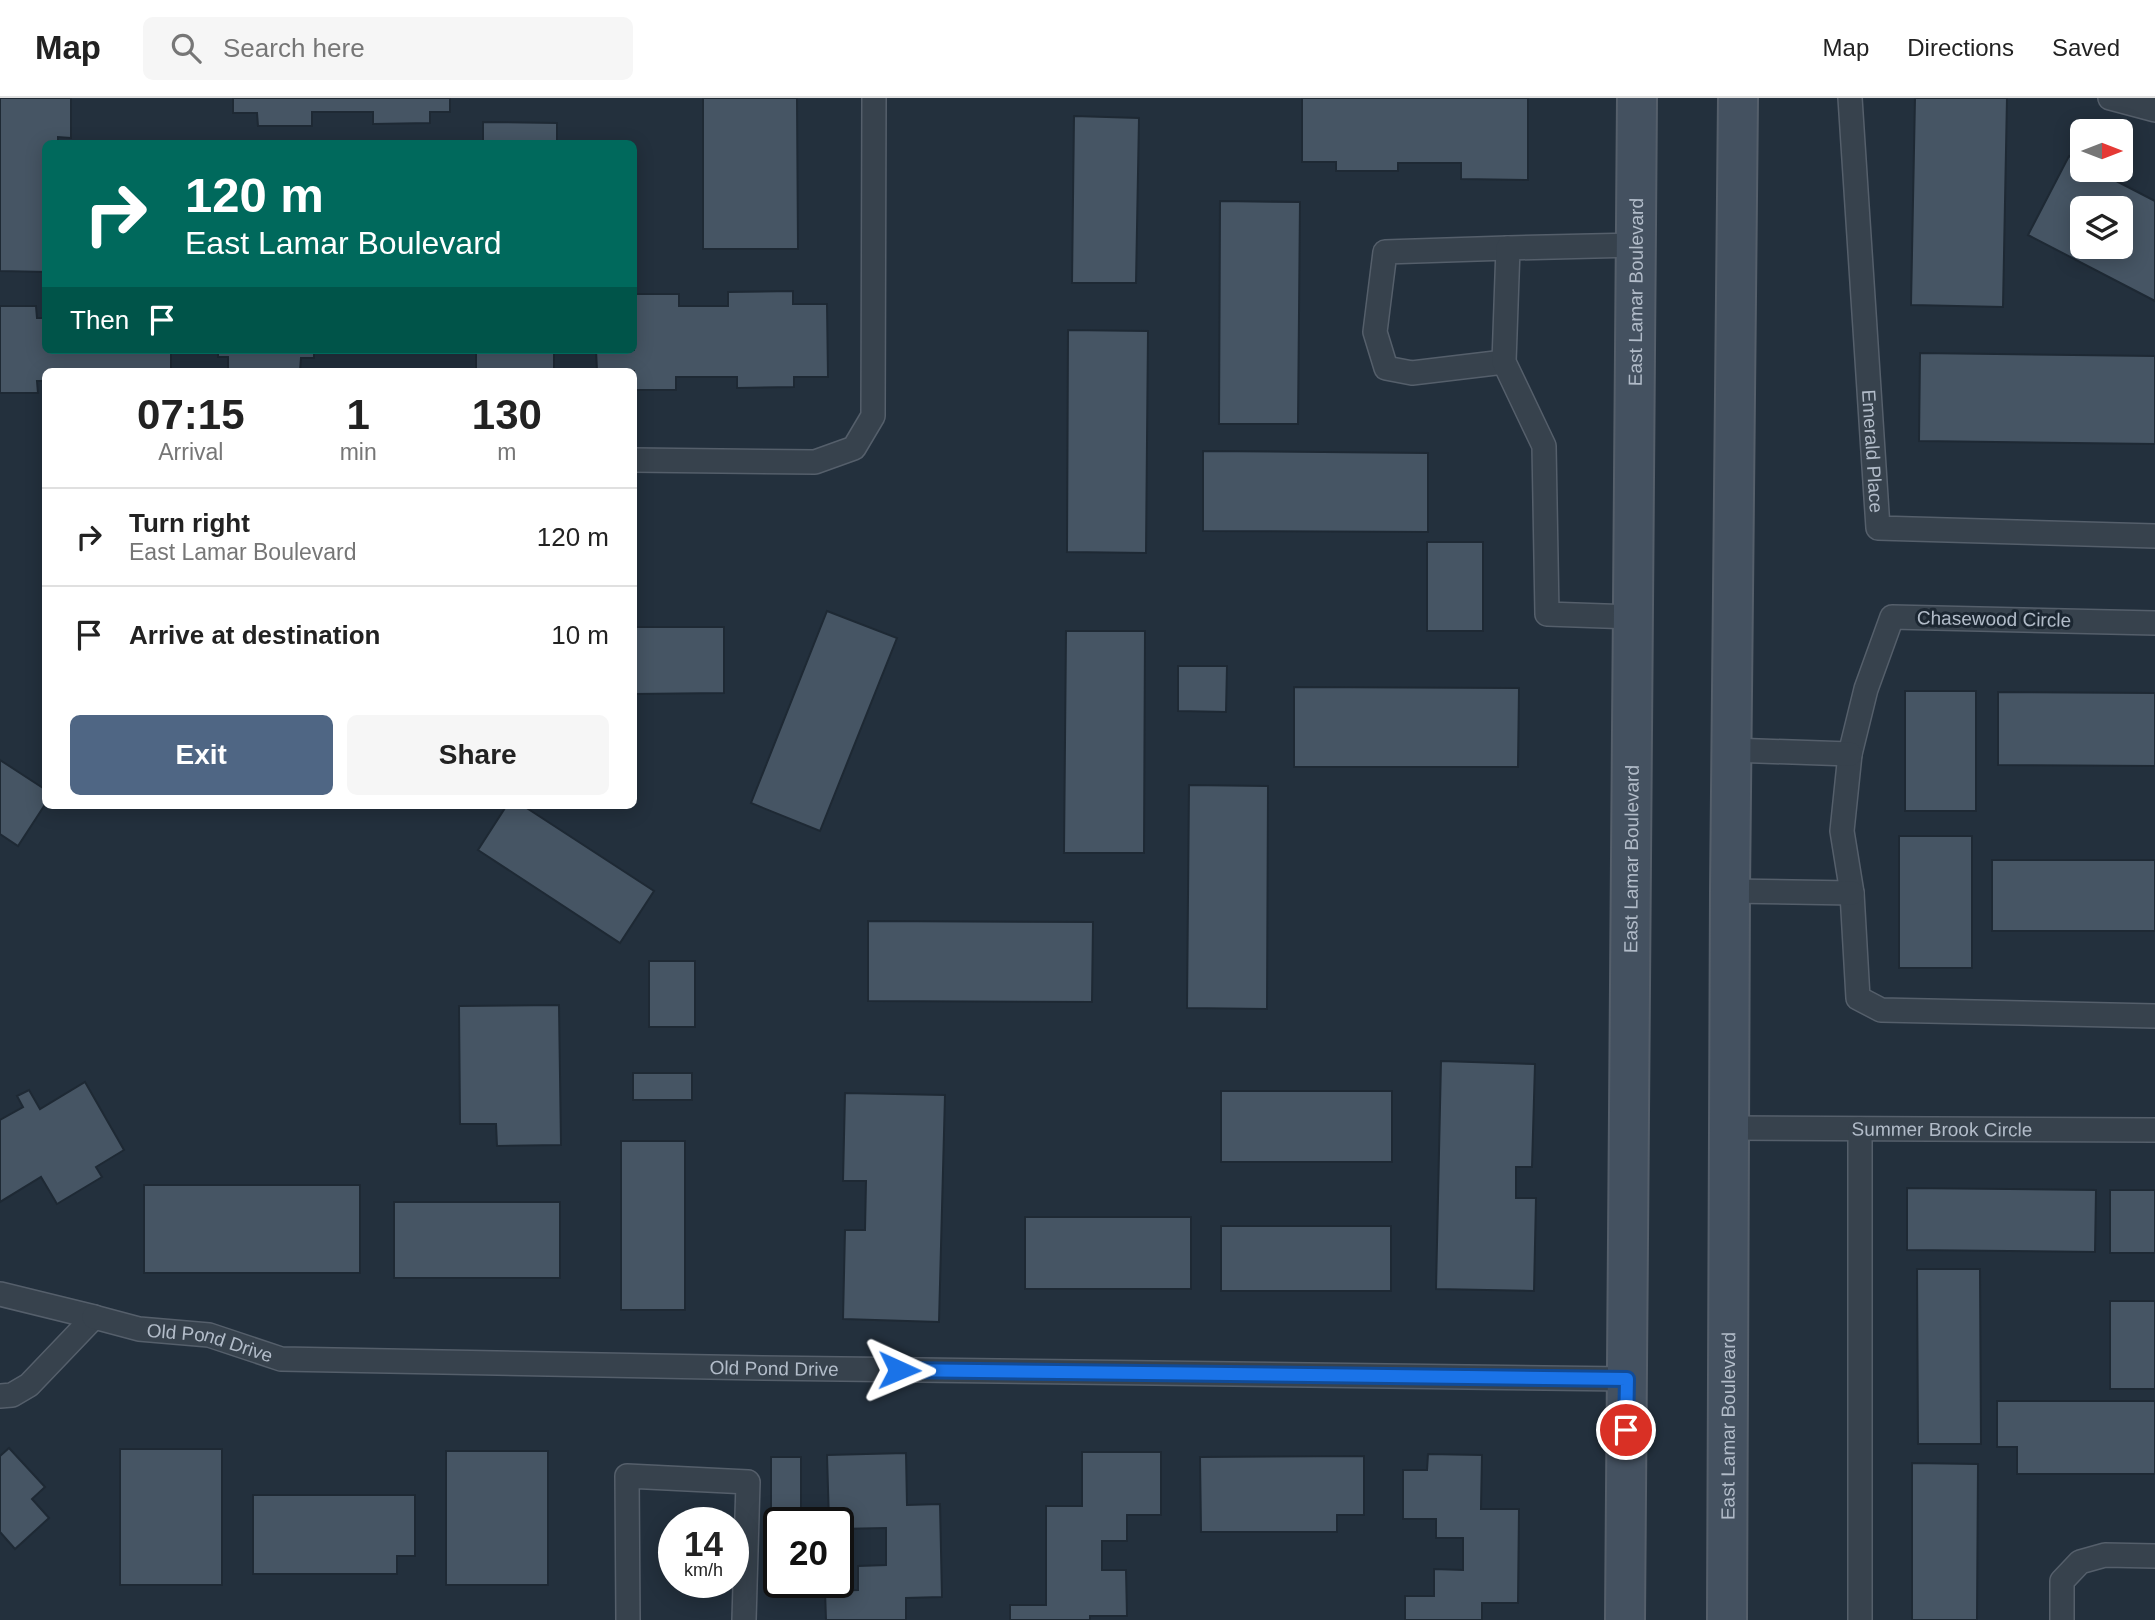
<!DOCTYPE html>
<style>
:root{--surface:#fff;--page:#f6f6f6;--text:#222;--muted:#767676;--line:#e0e0e0;--accent:#4f6684}
body{margin:0;font-family:Helvetica,sans-serif;background:var(--page);color:var(--text);height:100vh;display:flex;flex-direction:column;font-size:26px;white-space:nowrap}
*{box-sizing:border-box;margin:0}
p{font-size:23px;color:var(--muted)}
.icon{flex:none;width:38px;height:38px;fill:none;stroke:currentColor;stroke-width:2;stroke-linecap:round;stroke-linejoin:round}
.map{position:relative;flex:1;overflow:hidden}
.details{position:absolute;left:42px;top:270px;width:595px;height:441px;display:flex;flex-direction:column;background:var(--surface);border-radius:10px;box-shadow:0 4px 18px #0003}
.details>*{flex:none}
.top-card{position:absolute;left:42px;top:42px;width:595px;height:214px;border-radius:10px;box-shadow:0 4px 18px #0003;background:#00695c;color:#fff;overflow:hidden}
.needle{width:46px;rotate:90deg}
.tools{position:absolute;left:2070px;top:21px;display:grid;gap:14px}
.tools a{display:grid;place-items:center;width:63px;height:63px;border-radius:10px;background:var(--surface);box-shadow:0 4px 18px #0003;font-size:35px}
.speed{position:absolute;left:658px;top:1409px;display:flex;gap:14px;font-size:35px;font-weight:700;text-align:center}
.speed>*{display:grid;place-content:center;width:91px;height:91px;border-radius:50%;background:var(--surface);box-shadow:0 4px 18px #0003;line-height:1}
.speed small{font-size:18px;font-weight:400}
.speed .limit{border:4px solid #111;border-radius:10px;background:#fff;color:#111}
.pin{position:absolute;display:grid;place-items:center;width:60px;height:60px;color:#fff;margin:-30px;border:4px solid #fff;border-radius:50%;box-shadow:0 2px 7px #0007}
.me{position:absolute;width:77px;margin:-38px;rotate:91deg;stroke-linejoin:round;filter:drop-shadow(0 0 5px #0008)}
.turn{display:flex;align-items:center;gap:24px;height:147px;padding:0 28px;font-size:32px}
.turn .icon{width:91px;height:91px;stroke-width:2.5}
.turn b{display:block;font-size:49px;line-height:60px}
.then{display:flex;align-items:center;height:66px;padding:0 28px;background:#0003;gap:14px;font-size:26px}
.eta{display:flex;justify-content:space-evenly;align-items:center;height:119px;text-align:center}
.eta b{font-size:42px;font-weight:600;line-height:49px}
.action{display:flex;gap:14px;margin-top:auto;padding:14px 28px}
.action a{flex:1;height:80px;border-radius:10px;background:var(--accent);color:#fff;font-size:28px;font-weight:600;line-height:80px;text-align:center}
.action a+a{background:var(--page);color:var(--text)}
ul{padding:0;list-style:none}
li{display:flex;align-items:center;gap:21px;height:98px;padding:0 28px;border-top:2px solid var(--line)}
li div{flex:1}
li b{display:block;font-size:26px}
li em{font-style:normal}
header{display:flex;align-items:center;gap:42px;box-sizing:border-box;height:98px;padding:0 35px;background:var(--surface);border-bottom:2px solid var(--line)}
header strong{font-size:33px}
nav{display:flex;gap:38px;margin-inline-start:auto;font-size:24px}
.search{width:490px;height:63px;background:var(--page);display:flex;align-items:center;gap:18px;box-sizing:border-box;padding:0 24px;border-radius:10px;color:var(--muted);font-size:26px}
.map>svg:first-child{display:block}
.building{fill:#465564;stroke:#1e2934;stroke-width:2;fill-rule:evenodd}
.lines{fill:none;stroke-linecap:round;stroke-linejoin:round}
.service-casing{stroke:#555f6b;stroke-width:26}
.secondary-casing{stroke:#555f6b;stroke-width:42}
.service{stroke:#37424d;stroke-width:23}
.secondary{stroke:#445160;stroke-width:38}
.route-casing{stroke:#114b97;stroke-width:18}
.route{stroke:#1a73e8;stroke-width:12}
.labels{text-anchor:middle;dominant-baseline:central;stroke-width:6;stroke-linejoin:round;paint-order:stroke}
.street-label{font-size:19px;fill:#b2bcc9;stroke:#1c2732}
</style>
<header>
<strong>Map</strong>
<div class="search"><svg class="icon" aria-label="search" viewBox="0 0 24 24"><circle cx="10" cy="10" r="6"/><path d="M15 15l6 6"/></svg>Search here</div>
<nav><a>Map</a><a>Directions</a><a>Saved</a></nav>
</header>
<div class="map">
<svg width="2155" height="1522" viewBox="0 0 2155 1522">
<rect width="100%" height="100%" fill="#23303d"/>
<g class="building">
<path d="M0 0H71V40L58 39V46H46V174L0 173Z"/>
<path d="M233 0H450V14H430V25L373 26V14H312V28H258L257 15H233Z"/>
<path d="M703 0H797L798 151H703Z"/>
<path d="M1302 0H1528V82L1461 81V65H1398V73H1336V64H1302Z"/>
<path d="M1915 0H2007L2003 209 1911 207Z"/>
<path d="M1074 18 1139 20 1136 185H1072Z"/>
<path d="M483 24 557 25V46H483Z"/>
<path d="M2069 58 2082 65V72H2095L2155 103V203L2028 137ZM2082 110H2121V149H2082Z"/>
<path d="M1220 103 1300 104 1298 326H1219Z"/>
<path d="M793 193V206H827L828 279H794V289L737 290V279H676V292H634V273H597L596 252H634V196H679V208H728V194Z"/>
<path d="M0 208H36L37 220H46V252H171V273H46V283H37L38 295H0Z"/>
<path d="M1068 232 1148 233 1146 455 1067 454Z"/>
<path d="M218 252H314V260H301L300 273H228V259H218Z"/>
<rect x="476" y="252" width="78" height="21"/>
<path d="M1920 255 2155 258V346L1919 343Z"/>
<path d="M1203 353 1428 355V434L1203 433Z"/>
<rect x="1427" y="444" width="56" height="89"/>
<path d="M827 513 897 540 820 733 751 705Z"/>
<path d="M634 529H724V595L634 596Z"/>
<path d="M1066 533H1145L1144 755H1064Z"/>
<path d="M1178 568H1227L1226 614 1178 613Z"/>
<path d="M1294 589 1519 590 1518 669H1294Z"/>
<rect x="1905" y="593" width="71" height="120"/>
<path d="M1998 594 2155 595V668L1998 667Z"/>
<path d="M0 662 46 692V705L18 748 0 736Z"/>
<path d="M1189 687 1268 688 1267 911 1187 910Z"/>
<path d="M507 707H522L654 793 620 845 478 752Z"/>
<rect x="1899" y="738" width="73" height="132"/>
<rect x="1992" y="762" width="163" height="71"/>
<path d="M868 823 1093 824 1092 904 868 903Z"/>
<rect x="649" y="863" width="46" height="66"/>
<path d="M559 907 561 1047 497 1048 496 1026H460L459 908Z"/>
<path d="M1441 963 1535 966 1532 1069H1516V1100H1536L1534 1193 1436 1191Z"/>
<rect x="633" y="975" width="59" height="27"/>
<path d="M85 984 124 1052 96 1069 102 1079 57 1106 41 1079 0 1104V1022L23 1009 17 998 29 992 40 1011Z"/>
<rect x="1221" y="993" width="171" height="71"/>
<path d="M845 995 945 997 939 1224 843 1221 845 1132H865L866 1083H843Z"/>
<rect x="621" y="1043" width="64" height="169"/>
<rect x="144" y="1087" width="216" height="88"/>
<path d="M1907 1090 2096 1092 2095 1154 1907 1152Z"/>
<rect x="2110" y="1092" width="45" height="63"/>
<rect x="394" y="1104" width="166" height="76"/>
<rect x="1025" y="1119" width="166" height="72"/>
<rect x="1221" y="1128" width="170" height="65"/>
<path d="M1917 1171H1980L1981 1346H1918Z"/>
<rect x="2110" y="1203" width="45" height="88"/>
<path d="M1997 1303H2155V1376H2017V1349H1997Z"/>
<path d="M9 1350 45 1389 32 1401 49 1420 15 1451 0 1434V1358Z"/>
<rect x="120" y="1351" width="102" height="136"/>
<rect x="446" y="1353" width="102" height="134"/>
<path d="M1082 1354H1161V1417H1127V1443H1102V1472H1126L1127 1518H1090V1522H1010V1507H1046V1408H1082Z"/>
<path d="M906 1355 907 1407 940 1406 942 1499 906 1500V1522H826L825 1493 858 1492V1468L886 1467V1430L838 1431V1424H829L827 1357Z"/>
<path d="M1428 1356 1482 1357 1481 1411H1519L1518 1505H1482V1522H1405V1498H1434V1471L1463 1472V1440H1436V1421H1403V1372H1427Z"/>
<path d="M1364 1358V1417H1337V1434H1201L1200 1359Z"/>
<path d="M771 1359H801V1424H779V1484H801V1489H771Z"/>
<path d="M1912 1365 1978 1366 1977 1522H1912Z"/>
<path d="M253 1397H415V1458H397V1476H253Z"/>
</g>
<g class="lines">
<g class="service-casing">
<g id="service">
<path id="s1" d="M1850 0 1878 430 2155 438"/>
<path d="M2110 0 2155 12"/>
<path d="M1504 264 1412 275 1386 270 1375 234 1385 154 1508 150"/>
<path d="M634 362 815 364 854 350 873 318 874 0"/>
<path d="M1633 519 1547 516 1544 348 1504 264 1508 150 1636 147"/>
<path d="M2155 525 1892 519 1866 591 1850 656 1842 733 1852 795 1858 900 1881 912 2155 918"/>
<path d="M1731 652 1850 656"/>
<path d="M1730 793 1852 795"/>
<path id="s2" d="M1728 1030 2155 1032"/>
<path d="M1860 1031V1522"/>
<path d="M0 1196 94 1219 29 1287 12 1297 0 1298"/>
<path id="s3" d="M94 1219 139 1231 209 1237 281 1261 763 1270 1627 1281"/>
<path d="M628 1522 627 1378 748 1384 744 1522"/>
<path d="M2062 1522V1483L2080 1464 2105 1457 2155 1458"/>
</g>
</g>
<g class="secondary-casing">
<g id="secondary">
<path id="s4" d="M1625 1522 1637 0"/>
<path id="s5" d="M1727 1522 1730 793 1738 0"/>
</g>
</g>
<use href="#service" class="service"/>
<use href="#secondary" class="secondary"/>
</g>
<g class="lines">
<g class="route-casing">
<path id="route" d="M899 1272 1627 1281 1626 1332"/>
</g>
<use href="#route" class="route"/>
</g>
<g class="labels">
<g class="street-label">
<text stroke="none"><textPath href="#s4" startOffset="1328">East Lamar Boulevard</textPath></text>
<text stroke="none"><textPath href="#s1" startOffset="354">Emerald Place</textPath></text>
<text transform="translate(1994 521) rotate(1)">Chasewood Circle</text>
<text stroke="none"><textPath href="#s4" startOffset="761">East Lamar Boulevard</textPath></text>
<text stroke="none"><textPath href="#s2" startOffset="214">Summer Brook Circle</textPath></text>
<text stroke="none"><textPath href="#s3" startOffset="119">Old Pond Drive</textPath></text>
<text stroke="none"><textPath href="#s3" startOffset="686">Old Pond Drive</textPath></text>
<text stroke="none"><textPath href="#s5" startOffset="194">East Lamar Boulevard</textPath></text>
</g>
</g>
</svg>
<div class="tools">
<a><svg class="needle" viewBox="-14 -14 28 28"><path d="M0-13l5 13h-10z" fill="#e53935"/><path d="M0 13l5-13h-10z" fill="#767676"/></svg></a>
<a><svg class="icon" aria-label="layers" viewBox="0 0 24 24"><path d="M12 4l9 5-9 5-9-5zM3 14l9 5 9-5"/></svg></a>
</div>
<div class="speed"><div>14<small>km/h</small></div><div class="limit">20</div></div>
<div class="pin" style="left:1626px;top:1332px;background:#d93025"><svg class="icon" aria-label="arrive" viewBox="0 0 24 24"><path d="M6 21V4h12l-3 4 3 4H6"/></svg></div>
<svg class="me" style="left:899px;top:1272px" viewBox="-20 -20 40 40"><path d="M0-17L14 15 0 8-14 15z" fill="#1a73e8" stroke="#fff" stroke-width="4"/></svg>
<div class="top-card">
<div class="turn"><svg class="icon" aria-label="right" viewBox="0 0 24 24"><path d="M7 20v-9h11M14 6l5 5-5 5"/></svg><div><b>120 m</b>East Lamar Boulevard</div></div>
<div class="then">Then<svg class="icon" aria-label="arrive" viewBox="0 0 24 24"><path d="M6 21V4h12l-3 4 3 4H6"/></svg></div>
</div>
<section class="details">
<div class="eta">
<div><b>07:15</b><p>Arrival</p></div>
<div><b>1</b><p>min</p></div>
<div><b>130</b><p>m</p></div>
</div>
<ul>
<li><svg class="icon" aria-label="right" viewBox="0 0 24 24"><path d="M7 20v-9h11M14 6l5 5-5 5"/></svg><div><b>Turn right</b><p>East Lamar Boulevard</p></div><em>120 m</em></li>
<li><svg class="icon" aria-label="arrive" viewBox="0 0 24 24"><path d="M6 21V4h12l-3 4 3 4H6"/></svg><div><b>Arrive at destination</b></div><em>10 m</em></li>
</ul>
<div class="action"><a>Exit</a><a>Share</a></div>
</section>
</div>
